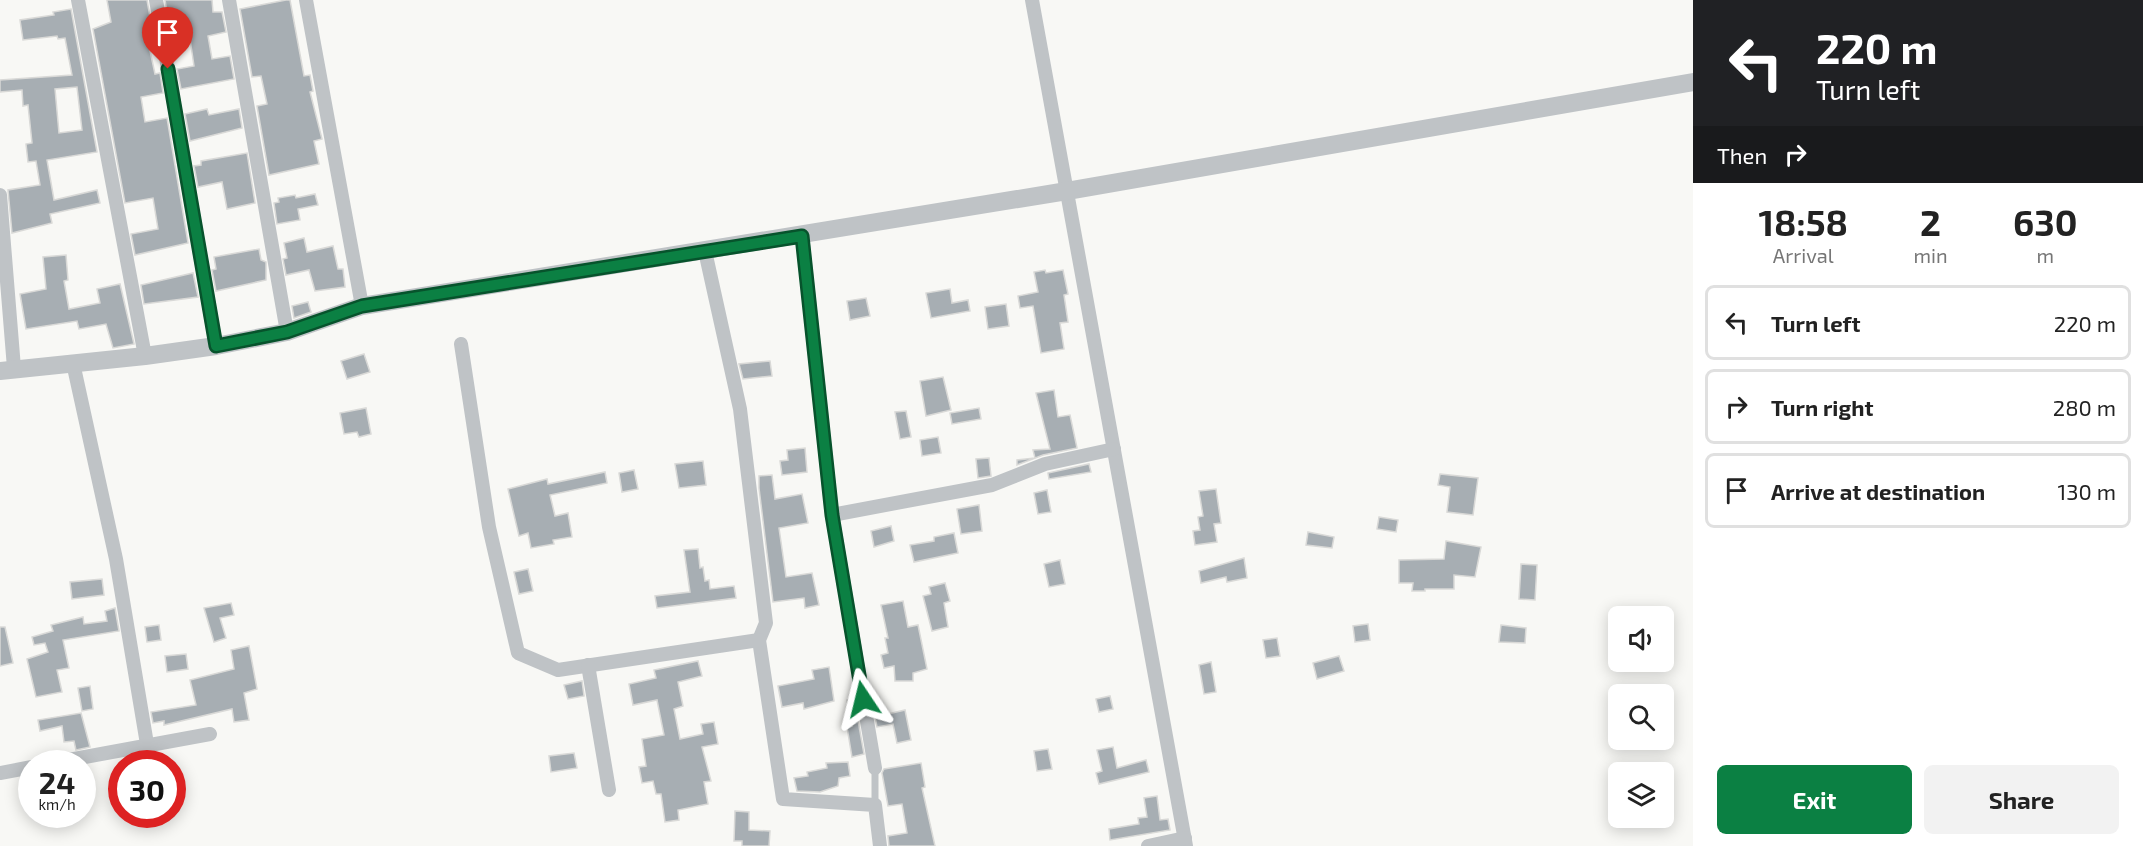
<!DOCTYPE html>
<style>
:root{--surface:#fff;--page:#f2f2f2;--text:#222;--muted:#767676;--line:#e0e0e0;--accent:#0b8043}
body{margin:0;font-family:"Exo 2",sans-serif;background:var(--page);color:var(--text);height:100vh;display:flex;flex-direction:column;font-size:22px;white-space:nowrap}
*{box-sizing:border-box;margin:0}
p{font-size:20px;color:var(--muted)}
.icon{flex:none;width:33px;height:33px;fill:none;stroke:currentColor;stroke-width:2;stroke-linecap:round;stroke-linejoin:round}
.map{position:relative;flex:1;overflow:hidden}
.panel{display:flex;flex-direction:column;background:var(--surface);width:450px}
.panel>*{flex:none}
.banner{background:#202124;color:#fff;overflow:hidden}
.buttons{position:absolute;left:1608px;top:606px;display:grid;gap:12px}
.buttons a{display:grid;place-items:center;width:66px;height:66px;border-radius:9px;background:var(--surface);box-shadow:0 3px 15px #0003;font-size:30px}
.speed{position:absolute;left:18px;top:750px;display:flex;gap:12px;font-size:30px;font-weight:700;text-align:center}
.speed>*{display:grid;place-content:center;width:78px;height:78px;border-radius:50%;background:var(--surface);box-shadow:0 3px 15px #0003;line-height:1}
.speed small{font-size:15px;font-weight:400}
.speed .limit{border:9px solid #d22;background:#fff;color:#111}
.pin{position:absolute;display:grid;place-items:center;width:51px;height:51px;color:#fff;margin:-62px -26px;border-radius:50% 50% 50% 0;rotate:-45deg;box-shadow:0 0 6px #0007}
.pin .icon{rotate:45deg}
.me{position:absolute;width:66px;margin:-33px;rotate:350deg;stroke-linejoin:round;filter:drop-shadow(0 0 4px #0008)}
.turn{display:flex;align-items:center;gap:21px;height:126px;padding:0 24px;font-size:27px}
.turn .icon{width:78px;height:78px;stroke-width:2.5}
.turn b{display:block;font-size:42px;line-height:51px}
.then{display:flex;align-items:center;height:57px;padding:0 24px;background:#0003;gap:12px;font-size:22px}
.eta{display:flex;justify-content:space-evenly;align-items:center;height:102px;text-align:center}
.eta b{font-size:36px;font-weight:700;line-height:42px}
.cta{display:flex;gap:12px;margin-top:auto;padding:12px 24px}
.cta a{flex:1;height:69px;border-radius:9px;background:var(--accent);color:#fff;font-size:24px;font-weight:700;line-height:69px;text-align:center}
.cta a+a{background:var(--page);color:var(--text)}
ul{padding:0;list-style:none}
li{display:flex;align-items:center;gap:18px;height:75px;margin:0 12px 9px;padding:0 12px;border:3px solid var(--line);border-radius:9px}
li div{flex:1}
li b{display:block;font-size:22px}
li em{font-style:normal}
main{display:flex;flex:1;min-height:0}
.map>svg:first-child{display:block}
.building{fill:#a7aeb3;stroke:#d9d9d7;stroke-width:1.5;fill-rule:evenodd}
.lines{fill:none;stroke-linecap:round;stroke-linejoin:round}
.service{stroke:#bfc3c6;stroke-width:7}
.minor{stroke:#bfc3c6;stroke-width:14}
.tertiary{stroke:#bfc3c6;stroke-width:18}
.route-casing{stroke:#07532c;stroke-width:15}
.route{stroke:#0b8043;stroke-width:10}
</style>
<main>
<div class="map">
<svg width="1693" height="846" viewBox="0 0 1693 846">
<rect width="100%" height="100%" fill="#f8f8f5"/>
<g class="building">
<path d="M107 0H147L155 45 149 46 155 74 160 73 163 93 141 97 145 122 167 118 188 243 135 255 131 234 158 229 153 198 125 203 93 29 111 22Z"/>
<path d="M165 0H212L213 12H222L226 32 208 36 212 59 230 56 234 79 181 89 177 69 194 66 190 39 172 42Z"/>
<path d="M286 0H290L304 76 310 75 313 91 310 92 322 139 314 141 319 164 269 175 257 106 267 104 261 76 252 77 240 9Z"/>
<path d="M71 9 97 152 47 160 54 200 97 190 100 203 50 214 52 223 12 233 8 190 40 185 36 161 28 162 26 144 32 143 28 105 23 106 22 90 0 92V80L72 75 65 38 58 39 57 36 23 40 20 20 54 15 53 12ZM77 87 82 130 59 133 55 89Z"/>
<path d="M207 109 209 115 239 109 242 128 190 141 185 114Z"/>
<path d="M247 153 255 203 227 209 222 182 198 187 194 166 201 165V161Z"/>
<path d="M315 194 318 205 298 209 300 220 277 224 274 203 279 202 278 198 295 195 296 198Z"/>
<path d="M304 238 307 252 333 246 338 269H343L345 287 315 291 309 270 286 275 283 259 287 258 284 243Z"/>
<path d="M259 249 261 260 266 262V280L216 291 212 270 216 269 214 257Z"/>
<path d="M66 255 68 280 64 281 69 309 100 303 97 289 120 284 134 344 113 348 106 324 79 329 77 321 26 329 20 294 46 289 43 257Z"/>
<path d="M1045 270 1046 273 1063 270 1068 294 1064 295 1068 322 1060 323 1064 349 1041 353 1033 306 1020 308 1018 296 1038 292 1034 272Z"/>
<path d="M193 273 198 297 144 304 141 285Z"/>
<path d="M950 289 952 303 968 300 970 311 931 318 926 293Z"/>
<path d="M866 298 870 316 850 320 847 301Z"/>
<path d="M308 302 311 312 294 318 292 306Z"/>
<path d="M1006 304 1009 326 988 329 985 307Z"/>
<path d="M364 354 370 372 347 379 341 361Z"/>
<path d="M770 361 772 376 743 379 739 364Z"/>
<path d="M943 377 951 410 926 416 920 381Z"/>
<path d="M1054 390 1058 417 1070 415 1077 448 1043 455 1017 465V460L1035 458 1033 450 1050 449 1036 393Z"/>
<path d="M366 408 371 434 359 437 357 432 344 434 340 413Z"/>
<path d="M979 408 981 419 952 424 950 413Z"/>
<path d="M906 411 911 437 900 439 895 412Z"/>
<path d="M938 437 941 453 922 456 920 440Z"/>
<path d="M805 448 807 472 782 475 780 461 788 460 787 450Z"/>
<path d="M989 458 991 476 978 478 976 459Z"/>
<path d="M703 461 706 485 679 488 675 464Z"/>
<path d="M1089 464 1091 472 1049 479 1048 473Z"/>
<path d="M634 470 638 489 622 492 619 473Z"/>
<path d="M605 472 607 483 550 495 555 516 568 513 572 537 553 540 554 544 531 548 528 533 519 536 508 489 547 479 548 484Z"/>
<path d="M1440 474 1478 478 1473 515 1447 512 1450 487 1438 485Z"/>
<path d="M772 475 775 499 802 494 808 523 779 528 786 577 812 573 819 605 805 608 804 598 773 602 759 488V476Z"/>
<path d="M1216 489 1221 523 1214 524 1217 542 1195 545 1193 531 1200 530 1198 517 1203 516 1199 491Z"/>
<path d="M1047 490 1051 512 1038 514 1034 493Z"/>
<path d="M979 505 982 531 961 534 957 509Z"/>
<path d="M1379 517 1398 520 1396 532 1377 529Z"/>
<path d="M891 526 894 541 874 547 871 531Z"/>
<path d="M1308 532 1334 537 1332 548 1306 545Z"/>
<path d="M954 533 958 553 914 562 910 545 934 541V537Z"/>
<path d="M1446 541 1481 547 1475 577 1454 575V589H1425V591H1412L1413 583H1399V560L1444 559Z"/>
<path d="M698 549 700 568 703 567 705 581 709 580 710 589 734 586 736 598 657 608 655 596 690 592 684 550Z"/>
<path d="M1244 558 1247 578 1227 582 1226 577 1201 583 1199 571Z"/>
<path d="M1060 560 1065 584 1049 587 1044 564Z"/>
<path d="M1521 564 1537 565 1535 600 1519 599Z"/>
<path d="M528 569 533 591 519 594 514 572Z"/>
<path d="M102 579 104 595 72 599 70 582Z"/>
<path d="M945 583 950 601 944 603 948 627 932 631 923 596 931 594 929 587Z"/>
<path d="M903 601 908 627 918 625 927 669 913 673V681H895L894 666 884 668 881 655 888 653 885 638H888L881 605Z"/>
<path d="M231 603 234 615 220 618 226 638 214 642 204 608Z"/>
<path d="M115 608 119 631 63 640 69 668 57 670 62 692 36 697 27 659 48 652 45 643 34 645 32 637 53 631 51 625 83 617 84 624 107 621 105 611Z"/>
<path d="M1368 624 1370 640 1355 642 1353 626Z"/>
<path d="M159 625 161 640 147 642 145 627Z"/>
<path d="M1501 625 1526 628 1525 643 1499 642Z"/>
<path d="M0 627H5L13 663 0 666Z"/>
<path d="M1277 638 1280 656 1266 658 1263 640Z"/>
<path d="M249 646 257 689 244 693 249 720 234 722 232 709 164 725V721L153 723 151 712 196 705 190 680 234 669 231 650Z"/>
<path d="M186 654 188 669 167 672 165 656Z"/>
<path d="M1339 656 1344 671 1317 679 1313 663Z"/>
<path d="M698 661 702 676 678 682 683 706 674 709 680 739 703 734 701 724 714 722 718 744 702 747 711 781 704 782 708 804 678 810 679 820 665 822 661 794H656L653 781 642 783 639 767 646 766 642 739 664 735 657 700 633 705 629 684 656 678 654 670Z"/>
<path d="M1211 662 1216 692 1204 694 1199 665Z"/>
<path d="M829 667 834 701 804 709 803 703 782 707 778 686 814 679 812 670Z"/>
<path d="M582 681 584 696 568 699 564 685Z"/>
<path d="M90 686 93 709 82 711 78 688Z"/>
<path d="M1110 696 1113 709 1099 712 1096 699Z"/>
<path d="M854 698 864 754 852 757 847 727 852 726 847 700Z"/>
<path d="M905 710 911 740 897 743 893 724 877 727 875 717Z"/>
<path d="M81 713 90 747 76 750 74 741 64 742 62 726 40 731 38 720Z"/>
<path d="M1113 747 1117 768 1146 760 1149 772 1099 784 1096 773 1102 771 1097 750Z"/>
<path d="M1048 749 1052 769 1037 771 1034 751Z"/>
<path d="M574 753 577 768 551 772 549 756Z"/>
<path d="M848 762 850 776 839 778 838 786 820 792 797 791 794 778 808 776 807 772 827 768 826 763Z"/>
<path d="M921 763 925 787 922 788 935 846H889L888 836 907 833 902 804 888 806 882 773 884 769Z"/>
<path d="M1157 796 1160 820 1168 819 1170 830 1110 840 1109 829 1139 824 1138 818 1147 817 1144 798Z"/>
<path d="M735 811 749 812V830L770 831 769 846H742V841H734Z"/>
</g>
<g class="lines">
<path class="service" d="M875 768V805"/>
<g class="minor">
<path d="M78 0 145 356"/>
<path d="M156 0 216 346"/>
<path d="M229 0 287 332"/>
<path d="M306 0 362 306"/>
<path d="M1032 0 1186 846"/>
<path d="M0 195 14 368"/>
<path d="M802 235 832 515 875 768"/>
<path d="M705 251 740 409 766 623 759 640 783 799 875 805 880 846"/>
<path d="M461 344 489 527 518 653 558 670 759 640"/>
<path d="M73 363 116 559 147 744"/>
<path d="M832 515 992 485 1045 464 1114 449"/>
<path d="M588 665 609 790"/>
<path d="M47 764 210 734"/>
<path d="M0 773 32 767"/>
<path d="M1148 846 1185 838"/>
</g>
<path class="tertiary" d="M0 371 145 356 216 346 287 332 362 306 1067 191 1693 82"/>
</g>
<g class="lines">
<g class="route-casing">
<path id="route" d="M168 69 216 346 287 332 362 306 802 236 832 515 863 699"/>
</g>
<use href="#route" class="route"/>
</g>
</svg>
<div class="buttons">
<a><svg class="icon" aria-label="sound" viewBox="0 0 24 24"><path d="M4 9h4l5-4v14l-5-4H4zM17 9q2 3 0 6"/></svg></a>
<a><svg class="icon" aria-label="search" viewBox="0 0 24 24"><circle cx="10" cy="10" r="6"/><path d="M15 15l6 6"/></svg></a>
<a><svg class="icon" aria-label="layers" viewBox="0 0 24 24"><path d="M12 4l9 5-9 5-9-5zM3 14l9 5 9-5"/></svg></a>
</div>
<div class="speed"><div>24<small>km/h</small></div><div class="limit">30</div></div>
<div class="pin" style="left:168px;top:69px;background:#d93025"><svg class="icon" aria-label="arrive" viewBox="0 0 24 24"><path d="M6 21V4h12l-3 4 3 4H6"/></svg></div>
<svg class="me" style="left:863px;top:699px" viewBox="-20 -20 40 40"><path d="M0-17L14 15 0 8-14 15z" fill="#0b8043" stroke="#fff" stroke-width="4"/></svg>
</div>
<section class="panel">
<div class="banner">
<div class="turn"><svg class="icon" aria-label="left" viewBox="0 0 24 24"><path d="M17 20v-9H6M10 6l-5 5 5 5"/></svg><div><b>220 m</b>Turn left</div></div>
<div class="then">Then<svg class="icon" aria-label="right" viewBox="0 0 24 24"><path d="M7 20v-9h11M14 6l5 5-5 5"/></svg></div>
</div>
<div class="eta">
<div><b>18:58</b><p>Arrival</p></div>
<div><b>2</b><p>min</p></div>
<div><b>630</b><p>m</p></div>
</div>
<ul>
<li><svg class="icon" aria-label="left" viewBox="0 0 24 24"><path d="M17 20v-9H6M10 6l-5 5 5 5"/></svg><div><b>Turn left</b></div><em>220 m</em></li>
<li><svg class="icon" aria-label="right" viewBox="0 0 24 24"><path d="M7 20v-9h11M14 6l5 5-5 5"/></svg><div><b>Turn right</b></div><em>280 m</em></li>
<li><svg class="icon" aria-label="arrive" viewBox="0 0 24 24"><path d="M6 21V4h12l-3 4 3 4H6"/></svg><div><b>Arrive at destination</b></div><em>130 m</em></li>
</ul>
<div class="cta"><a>Exit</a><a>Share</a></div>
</section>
</main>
